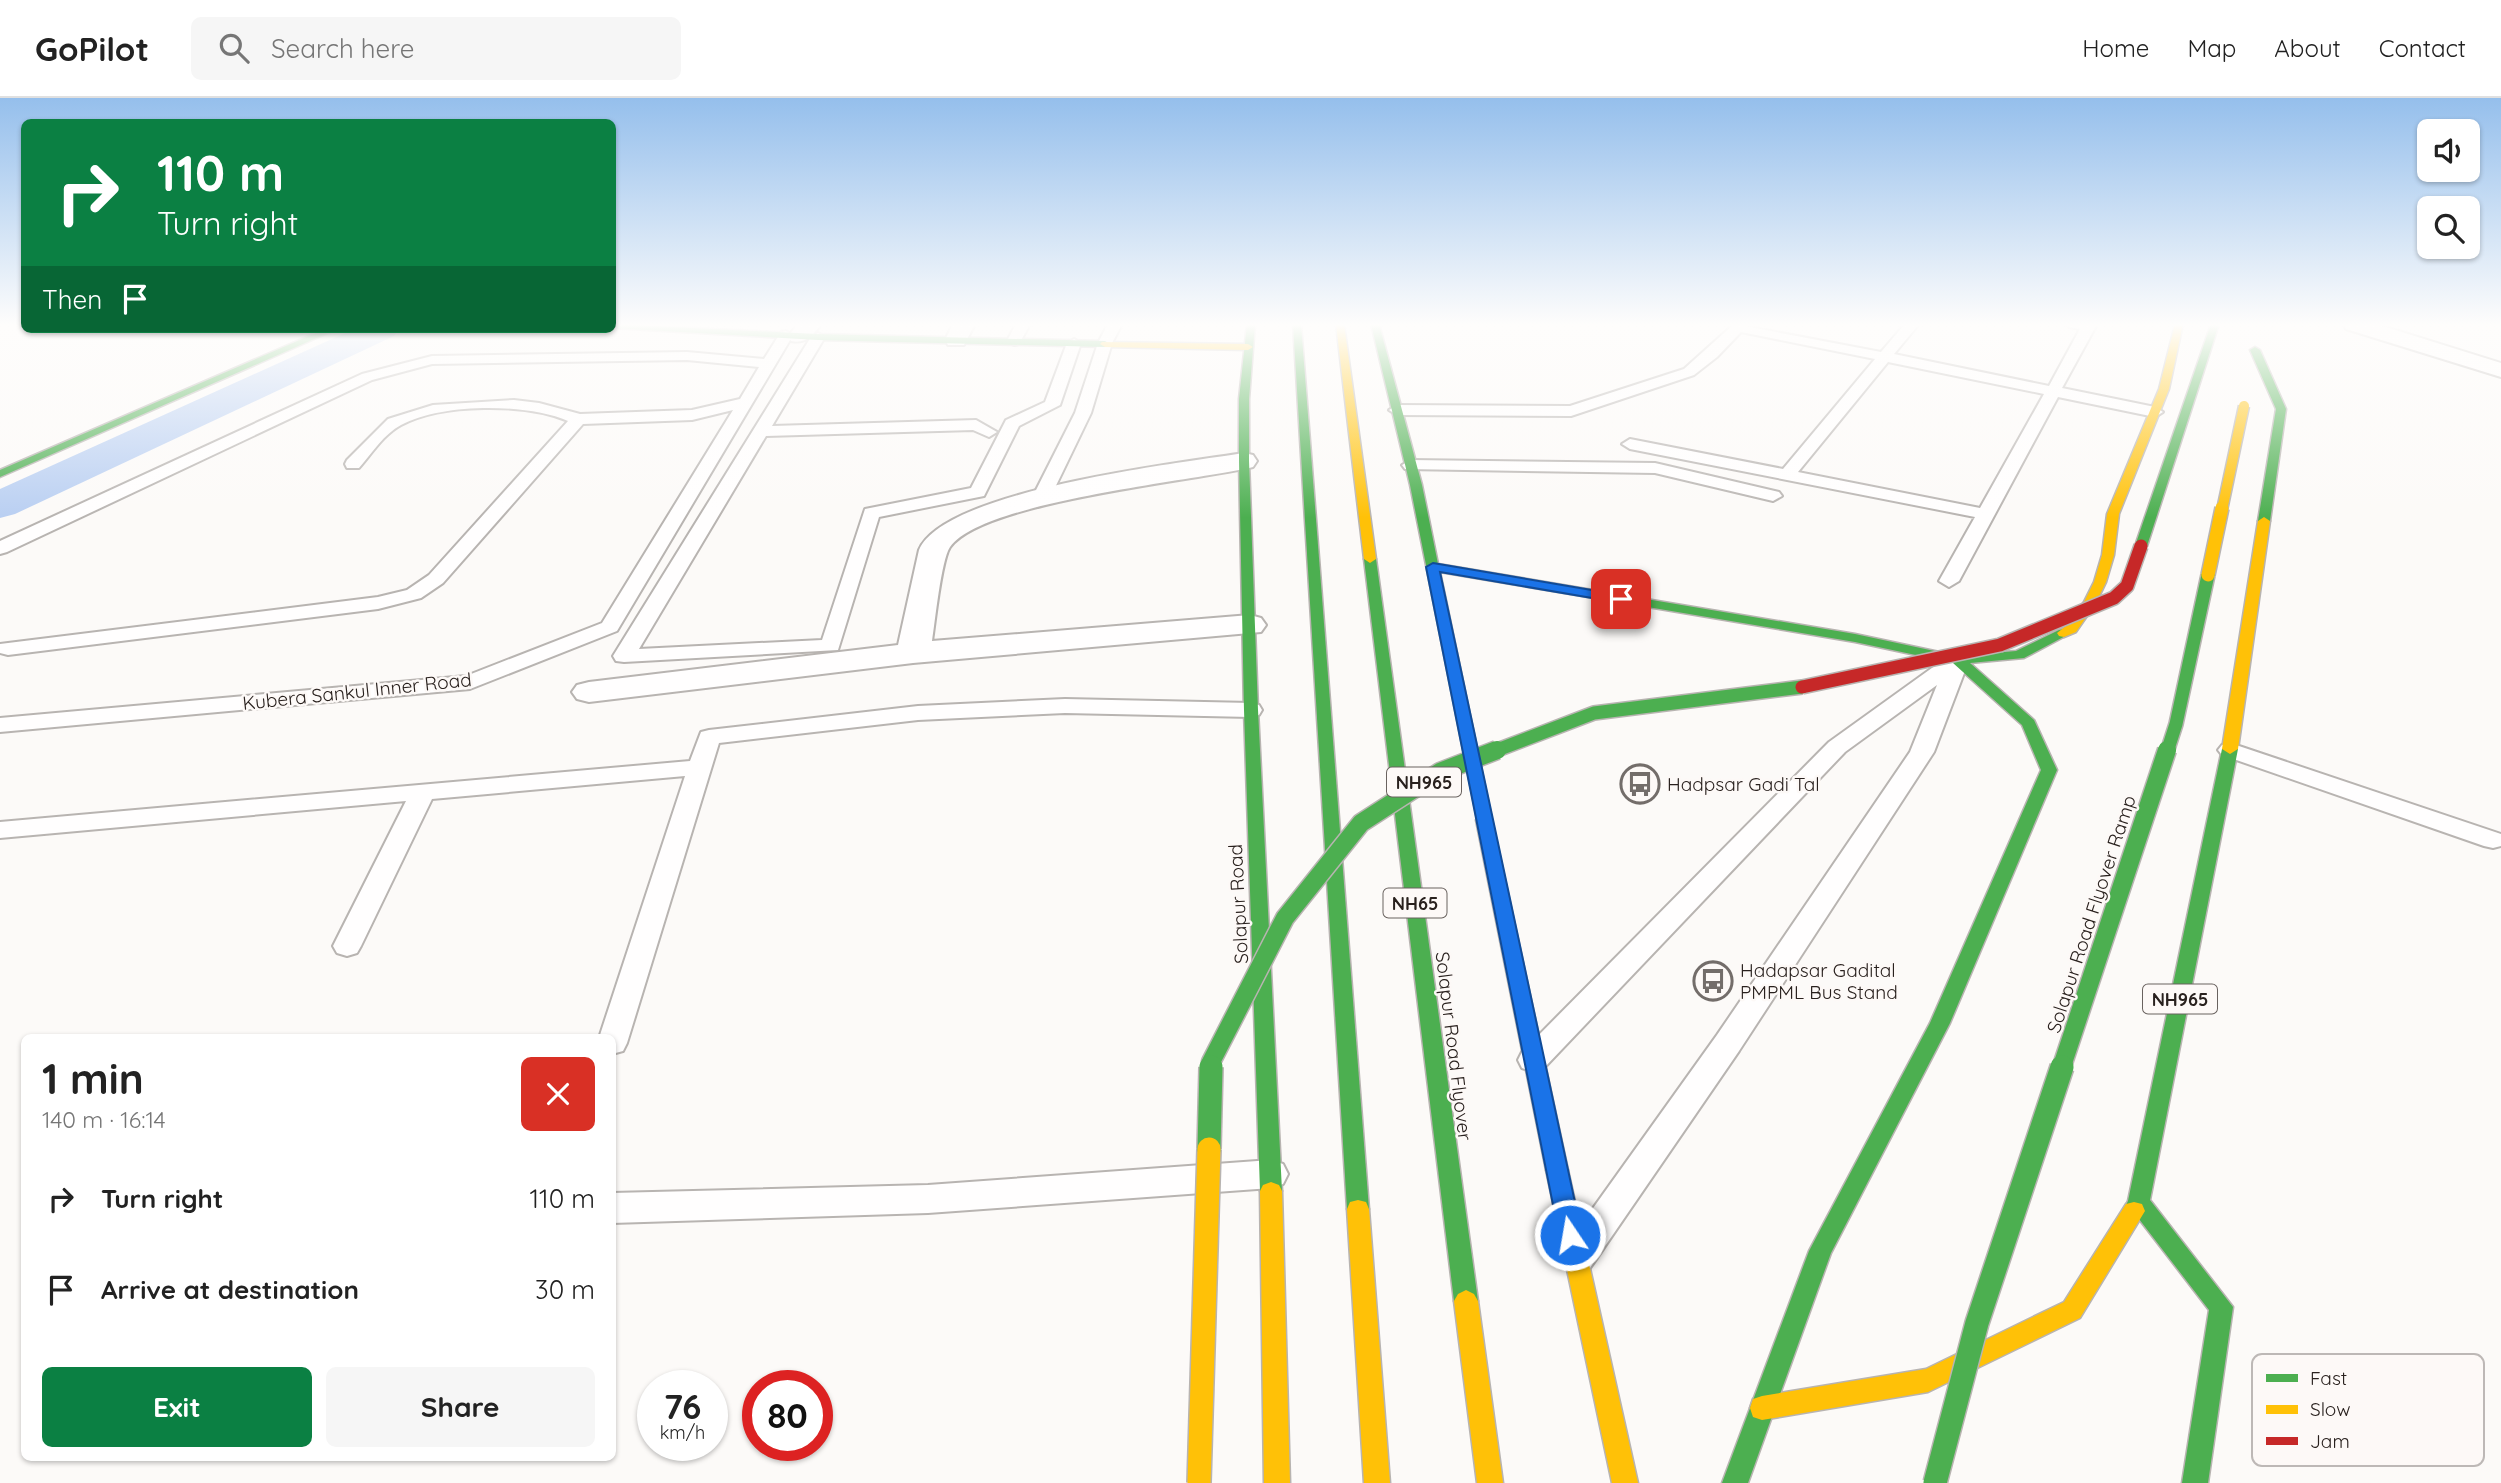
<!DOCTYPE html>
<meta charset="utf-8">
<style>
:root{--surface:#fff;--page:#f6f6f6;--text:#222;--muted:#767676;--line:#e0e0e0;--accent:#0b8043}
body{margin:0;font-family:Quicksand,sans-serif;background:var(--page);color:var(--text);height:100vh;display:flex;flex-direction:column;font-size:26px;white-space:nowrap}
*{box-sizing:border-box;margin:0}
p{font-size:23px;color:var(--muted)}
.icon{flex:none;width:38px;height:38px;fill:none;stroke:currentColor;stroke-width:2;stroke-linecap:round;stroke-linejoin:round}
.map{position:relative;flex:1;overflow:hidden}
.drawer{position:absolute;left:21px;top:936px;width:595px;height:427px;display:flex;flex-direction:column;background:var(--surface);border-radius:10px;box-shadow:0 2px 5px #0004}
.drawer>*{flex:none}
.top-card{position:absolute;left:21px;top:21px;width:595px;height:214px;border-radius:10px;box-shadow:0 2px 5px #0004;background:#0b8043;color:#fff;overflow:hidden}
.fabs{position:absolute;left:2417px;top:21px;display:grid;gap:14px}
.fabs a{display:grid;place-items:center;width:63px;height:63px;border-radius:10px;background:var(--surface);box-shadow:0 2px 5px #0004;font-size:35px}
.speed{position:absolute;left:637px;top:1272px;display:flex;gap:14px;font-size:35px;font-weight:700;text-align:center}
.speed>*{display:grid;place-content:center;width:91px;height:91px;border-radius:50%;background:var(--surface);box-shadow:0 2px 5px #0004;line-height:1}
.speed small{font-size:18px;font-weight:400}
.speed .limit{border:10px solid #d22;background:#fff;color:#111}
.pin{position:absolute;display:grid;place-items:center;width:60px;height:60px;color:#fff;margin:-30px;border-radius:14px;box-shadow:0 4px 10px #0006}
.me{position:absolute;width:77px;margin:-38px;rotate:348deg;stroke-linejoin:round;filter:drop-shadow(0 0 5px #0008)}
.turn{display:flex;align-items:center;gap:24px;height:147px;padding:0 21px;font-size:32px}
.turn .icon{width:91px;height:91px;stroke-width:2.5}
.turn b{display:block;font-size:49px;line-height:60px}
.then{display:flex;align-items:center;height:66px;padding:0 21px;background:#0003;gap:14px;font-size:26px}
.round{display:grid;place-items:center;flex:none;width:74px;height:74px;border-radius:10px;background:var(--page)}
.head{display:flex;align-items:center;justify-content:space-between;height:119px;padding:0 21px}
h1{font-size:42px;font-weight:800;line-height:52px}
.button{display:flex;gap:14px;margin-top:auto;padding:14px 21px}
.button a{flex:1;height:80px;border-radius:10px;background:var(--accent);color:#fff;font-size:28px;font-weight:800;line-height:80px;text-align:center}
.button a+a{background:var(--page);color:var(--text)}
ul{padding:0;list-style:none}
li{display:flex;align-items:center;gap:21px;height:91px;padding:0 21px}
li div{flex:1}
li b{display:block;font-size:26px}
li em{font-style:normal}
header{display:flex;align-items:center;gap:42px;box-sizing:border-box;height:98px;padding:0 35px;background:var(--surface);border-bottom:2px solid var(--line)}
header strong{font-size:33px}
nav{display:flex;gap:38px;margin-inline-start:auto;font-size:24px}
.search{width:490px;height:63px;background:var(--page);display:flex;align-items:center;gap:18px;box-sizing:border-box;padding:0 24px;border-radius:10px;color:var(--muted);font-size:26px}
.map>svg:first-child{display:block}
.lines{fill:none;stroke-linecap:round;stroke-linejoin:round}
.canal{fill:#b9cff2;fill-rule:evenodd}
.lane-casing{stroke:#b8b4b1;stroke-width:4}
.street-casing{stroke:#b8b4b1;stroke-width:4}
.fast-casing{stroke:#b8b4b1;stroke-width:3}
.slow-casing{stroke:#b8b4b1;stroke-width:3}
.jam-casing{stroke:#b8b4b1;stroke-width:3}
.lane{fill:#fffefe;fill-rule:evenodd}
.street{fill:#fffefe;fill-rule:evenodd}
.fast{fill:#4caf50;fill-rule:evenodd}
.slow{fill:#ffc107;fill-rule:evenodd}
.jam{fill:#c62828;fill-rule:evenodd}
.fast-bridge-far2-casing{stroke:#b8b4b1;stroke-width:16;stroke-linecap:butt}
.fast-bridge-far1-casing{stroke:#b8b4b1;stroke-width:21;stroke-linecap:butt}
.fast-bridge-casing{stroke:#b8b4b1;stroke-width:26;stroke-linecap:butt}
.slow-bridge-far2-casing{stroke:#b8b4b1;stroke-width:13;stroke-linecap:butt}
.slow-bridge-far1-casing{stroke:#b8b4b1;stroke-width:16;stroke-linecap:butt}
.slow-bridge-casing{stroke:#b8b4b1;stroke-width:26;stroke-linecap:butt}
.jam-bridge-casing{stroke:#b8b4b1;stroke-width:16;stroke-linecap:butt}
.fast-bridge-far2{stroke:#4caf50;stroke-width:13}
.fast-bridge-far1{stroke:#4caf50;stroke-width:18}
.fast-bridge{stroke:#4caf50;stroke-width:23}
.slow-bridge-far2{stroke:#ffc107;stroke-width:10}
.slow-bridge-far1{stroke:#ffc107;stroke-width:13}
.slow-bridge{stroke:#ffc107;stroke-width:23}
.jam-bridge{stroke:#c62828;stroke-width:13}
.route{fill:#1a73e8;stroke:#114b97;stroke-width:2}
.labels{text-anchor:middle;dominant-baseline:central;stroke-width:5;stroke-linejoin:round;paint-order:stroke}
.shield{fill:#fdf9f7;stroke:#69625f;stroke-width:2}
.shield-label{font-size:18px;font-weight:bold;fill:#29211e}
.street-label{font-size:19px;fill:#29211e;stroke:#fdf9f7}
.poi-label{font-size:19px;fill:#29211e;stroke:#fdf9f7;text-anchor:start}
.key{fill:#fdf9f7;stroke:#bdb8b6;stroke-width:2}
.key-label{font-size:19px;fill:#29211e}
</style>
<header>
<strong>GoPilot</strong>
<div class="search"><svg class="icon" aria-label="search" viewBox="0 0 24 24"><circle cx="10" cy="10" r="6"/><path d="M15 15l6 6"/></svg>Search here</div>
<nav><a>Home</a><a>Map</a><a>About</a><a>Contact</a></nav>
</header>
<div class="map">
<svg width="2501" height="1385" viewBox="0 0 2501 1385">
<rect width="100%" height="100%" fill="#fcfaf8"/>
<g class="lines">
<path class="canal" d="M354 231H399L394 238 15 416 0 420V391Z"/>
<g class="lane-casing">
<g id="lane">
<path d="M1016 226H1030L1019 246 1014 247 1007 243Z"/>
<path d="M1108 226H1122L1112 245 1091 315 1050 400 1047 404H1035L1032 400 1075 315 1098 245Z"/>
<path d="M1734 226 1881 254 1905 226H1919L1894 256 2049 288 2080 231 2069 229 2067 226H2094L2096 228 2062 290 2155 309 2163 314 2155 319 2058 299 1959 483 1949 489 1939 483 1975 419 1630 351 1622 346 1630 341 1783 371 1875 261 1741 234 1717 259 1694 277 1571 318 1397 317 1389 312 1397 307 1570 308 1684 271ZM1888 264 2044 296 1980 410 1798 374Z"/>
<path d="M786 233 793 237 617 533 470 591 0 634V620L466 578 602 525 733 312 692 322 583 326 443 485 421 500 378 511 8 557 0 555V546L8 545 378 499 407 492 429 477 568 323C526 305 442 305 401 327 384 336 372 355 359 370H347L345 366 347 362 388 321 433 307 514 302 539 305 580 316 692 312 740 301 759 269 687 262 432 266 372 282 7 454 0 456V443L362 276 432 258 687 254 764 261 781 234Z"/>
<path d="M818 235 825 239 772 328 976 322 997 334 989 339 973 332 766 338 639 551 822 542 865 411 971 390 1006 322 1045 304 1067 245 1074 241 1081 245 1060 307 1019 328 984 398 879 419 838 552 624 564 616 563 613 558 811 239Z"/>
<path d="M1411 362 1655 365 1779 394 1782 398 1773 403 1655 375 1405 371 1402 367Z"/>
<path d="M1958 556 1966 557 1969 562 1934 654 1739 953 1590 1170 1578 1175 1566 1170 1560 1159 1566 1148 1717 937 1910 654 1937 587 1845 654 1544 970 1533 974 1522 970 1518 962 1522 954 1829 644 1950 557Z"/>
<path d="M1065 601 1251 605 1259 607 1262 612 1259 617 1251 619 1065 615 918 622 719 645 627 945 623 953 612 956V940H599L685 678 432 701 361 848 357 855 347 858 337 855 333 848 406 703 0 740V724L690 663 701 634 709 632 918 608Z"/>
<path d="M2230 645 2501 736V748L2493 750 2484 748 2222 657 2218 652 2222 647Z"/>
<path d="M1271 1062 1283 1066 1288 1076 1283 1086 1271 1090 928 1115 612 1125V1095L928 1087Z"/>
</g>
</g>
<g class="street-casing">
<g id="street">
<path d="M798 226H821C813 238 806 246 791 243L788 238Z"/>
<path d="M953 226H975L964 247H948L945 242Z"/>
<path d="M2343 226H2376L2501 265V279L2346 231Z"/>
<path d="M1244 355 1253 357 1257 363 1253 369C1194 383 983 403 950 449 941 462 935 525 932 543L1250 517 1261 520 1266 527 1261 534 913 565 589 604 577 601 572 594 577 587 589 584 898 547 919 452C944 392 1181 365 1244 355Z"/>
</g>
</g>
<g class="fast-casing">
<g id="fast">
<path d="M612 226 818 236 1105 243 1110 246 1105 249 818 242 612 230Z"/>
<path d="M1247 226H1255L1249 301V363L1258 612 1282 1093 1279 1099 1271 1102 1263 1099 1260 1093 1244 612 1239 363V301Z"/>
<path d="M1293 226H1301L1369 1111 1366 1118 1358 1120 1350 1118 1347 1111Z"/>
<path d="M1371 226H1379L1422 387 1438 466 1855 536 1958 558 2016 553 2059 532 2064 531 2071 535 2024 560 1970 565 2034 622 2057 672 1950 925 1831 1155 1748 1385H1722L1809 1153 1930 925 2041 672 2022 627 1953 565 1855 544 1440 474 1492 722 1484 727 1478 726 1410 387Z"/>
<path d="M2211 226H2219L2147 448 2141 452 2137 451 2135 448Z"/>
<path d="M325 231H337L0 379V372Z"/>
<path d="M2255 249 2260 252 2286 311 2270 423 2264 427 2258 423 2276 311 2250 252Z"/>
<path d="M1370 457 1376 461 1478 1203 1474 1210 1466 1214 1458 1210 1454 1203 1364 461Z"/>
<path d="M2230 646 2238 651 2150 1102 2233 1209 2208 1385H2182L2209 1212 2139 1121 2134 1122 2126 1120 2123 1113 2128 1103 2222 651Z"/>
</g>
</g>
<g class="slow-casing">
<g id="slow">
<path d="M1336 226H1344L1376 461 1370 465 1364 461Z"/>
<path d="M2175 226H2183L2169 291 2119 416 2114 457 2106 484 2096 505 2076 534 2064 539 2059 538 2057 535 2066 528 2084 504 2094 484 2102 457 2107 416 2159 291Z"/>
<path d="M1102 244 1248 246 1253 249 1248 252 1105 249 1100 246Z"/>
<path d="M2264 419 2270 423 2238 651 2230 656 2222 651 2258 423Z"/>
<path d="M1557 1063 1565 1066 1568 1072 1638 1385H1612L1546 1072 1549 1066Z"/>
<path d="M1271 1084 1279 1087 1282 1093 1290 1385H1264L1260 1093 1263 1087Z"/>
<path d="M1358 1102 1366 1104 1369 1111 1390 1385H1364L1347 1111 1350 1104Z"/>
<path d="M2134 1104 2142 1106 2145 1113 2080 1220 1928 1294 1762 1322 1753 1319 1750 1310 1753 1301 1762 1298 1926 1271 2064 1204 2126 1106Z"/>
<path d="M1466 1192 1474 1196 1478 1203 1503 1385H1477L1454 1203 1458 1196Z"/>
</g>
</g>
<g class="jam-casing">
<path id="jam" d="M1484 717 1492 722 1568 1072 1565 1078 1557 1081 1549 1078 1546 1072 1476 722Z"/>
</g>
<use href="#lane" class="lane"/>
<use href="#street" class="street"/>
<use href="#fast" class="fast"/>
<use href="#slow" class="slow"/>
<use href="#jam" class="jam"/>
<g class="fast-bridge-far2-casing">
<g id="fast-bridge-far2">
<path d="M1492 654 1594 615 1802 589"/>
<path d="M2167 654 2176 626 2208 477"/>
</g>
</g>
<g class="fast-bridge-far1-casing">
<g id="fast-bridge-far1">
<path d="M1211 971V964L1285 820 1361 725 1440 674 1497 652"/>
<path d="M2061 971 2167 652"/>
</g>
</g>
<g class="fast-bridge-casing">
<g id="fast-bridge">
<path d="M1209 1051 1211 969"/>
<path d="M1935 1385 1977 1225 2062 969"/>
</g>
</g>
<g class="slow-bridge-far2-casing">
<path id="slow-bridge-far2" d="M2222 412 2244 308"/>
</g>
<g class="slow-bridge-far1-casing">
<path id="slow-bridge-far1" d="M2208 477 2222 410"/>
</g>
<g class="slow-bridge-casing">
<path id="slow-bridge" d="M1199 1385 1209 1051"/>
</g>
<g class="jam-bridge-casing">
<path id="jam-bridge" d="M1802 589 2000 547 2114 500 2127 488 2141 448"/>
</g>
<use href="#fast-bridge-far2" class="fast-bridge-far2"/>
<use href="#fast-bridge-far1" class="fast-bridge-far1"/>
<use href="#fast-bridge" class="fast-bridge"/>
<use href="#slow-bridge-far2" class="slow-bridge-far2"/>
<use href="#slow-bridge-far1" class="slow-bridge-far1"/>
<use href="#slow-bridge" class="slow-bridge"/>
<use href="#jam-bridge" class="jam-bridge"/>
</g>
<linearGradient id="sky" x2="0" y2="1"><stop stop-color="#95bfec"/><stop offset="0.54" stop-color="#fefdfc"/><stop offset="1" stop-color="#fefdfc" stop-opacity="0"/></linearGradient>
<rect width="2501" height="420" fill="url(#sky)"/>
<path class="route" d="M1433 465 1621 497 1628 501 1621 505 1440 474 1582 1137 1578 1144 1570 1146 1562 1144 1559 1137 1426 469Z"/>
<defs>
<g id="bus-ring" transform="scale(2.0125)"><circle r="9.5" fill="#fdf9f7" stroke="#736d6a" stroke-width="1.5"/><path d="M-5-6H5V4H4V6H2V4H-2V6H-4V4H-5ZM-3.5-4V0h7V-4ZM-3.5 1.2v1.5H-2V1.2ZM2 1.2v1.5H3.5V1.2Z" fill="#736d6a"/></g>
</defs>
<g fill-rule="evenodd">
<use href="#bus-ring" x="1640" y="686"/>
<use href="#bus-ring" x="1713" y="883"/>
</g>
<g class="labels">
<g class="shield">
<rect x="1387" y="669.5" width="74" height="29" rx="5"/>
<rect x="1383.5" y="790.5" width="63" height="29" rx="5"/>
<rect x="2143" y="886.5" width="74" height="29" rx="5"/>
</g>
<g class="shield-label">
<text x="1424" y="684">NH965</text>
<text x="1415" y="805">NH65</text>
<text x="2180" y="901">NH965</text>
</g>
<g class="street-label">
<text transform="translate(357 593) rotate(-6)">Kubera Sankul Inner Road</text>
<text transform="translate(1238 806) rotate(-93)">Solapur Road</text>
<text transform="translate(2091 816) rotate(-72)">Solapur Road Flyover Ramp</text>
<text transform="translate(1454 948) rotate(83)">Solapur Road Flyover</text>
</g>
<g class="poi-label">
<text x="1667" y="686">Hadpsar Gadi Tal</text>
<text x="1740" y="872">Hadapsar Gadital<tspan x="1740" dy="22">PMPML Bus Stand</tspan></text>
</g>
</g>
<rect x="2252" y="1256" width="232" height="112" rx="10" class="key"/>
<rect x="2266" y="1276" width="32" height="8" fill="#4caf50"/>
<rect x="2266" y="1307" width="32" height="9" fill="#ffc107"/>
<rect x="2266" y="1339" width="32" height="8" fill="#c62828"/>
<g class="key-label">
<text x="2310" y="1287">Fast</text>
<text x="2310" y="1318">Slow</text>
<text x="2310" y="1350">Jam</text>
</g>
</svg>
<div class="fabs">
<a><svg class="icon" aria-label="sound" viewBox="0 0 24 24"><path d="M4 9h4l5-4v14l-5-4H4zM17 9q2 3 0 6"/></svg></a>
<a><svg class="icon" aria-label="search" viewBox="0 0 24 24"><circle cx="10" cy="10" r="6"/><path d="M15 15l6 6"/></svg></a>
</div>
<div class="speed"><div>76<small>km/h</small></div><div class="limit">80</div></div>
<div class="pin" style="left:1621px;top:501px;background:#d93025"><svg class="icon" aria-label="arrive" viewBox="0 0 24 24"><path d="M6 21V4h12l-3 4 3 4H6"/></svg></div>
<svg class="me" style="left:1570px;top:1137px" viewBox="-20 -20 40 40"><circle r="17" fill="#1a73e8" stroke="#fff" stroke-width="3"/><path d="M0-11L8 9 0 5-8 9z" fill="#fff"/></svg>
<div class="top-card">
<div class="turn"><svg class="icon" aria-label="right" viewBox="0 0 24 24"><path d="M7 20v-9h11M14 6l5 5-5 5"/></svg><div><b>110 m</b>Turn right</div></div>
<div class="then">Then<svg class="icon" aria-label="arrive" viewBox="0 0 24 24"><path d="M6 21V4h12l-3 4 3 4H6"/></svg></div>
</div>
<section class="drawer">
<div class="head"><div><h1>1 min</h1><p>140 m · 16:14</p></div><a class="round" style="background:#d93025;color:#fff"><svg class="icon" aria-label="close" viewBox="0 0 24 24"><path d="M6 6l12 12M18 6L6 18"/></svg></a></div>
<ul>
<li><svg class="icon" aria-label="right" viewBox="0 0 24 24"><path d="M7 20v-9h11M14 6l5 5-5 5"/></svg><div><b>Turn right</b></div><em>110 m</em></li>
<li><svg class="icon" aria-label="arrive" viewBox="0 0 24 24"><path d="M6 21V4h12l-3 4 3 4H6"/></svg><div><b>Arrive at destination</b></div><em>30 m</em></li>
</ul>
<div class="button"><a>Exit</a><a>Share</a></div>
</section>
</div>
